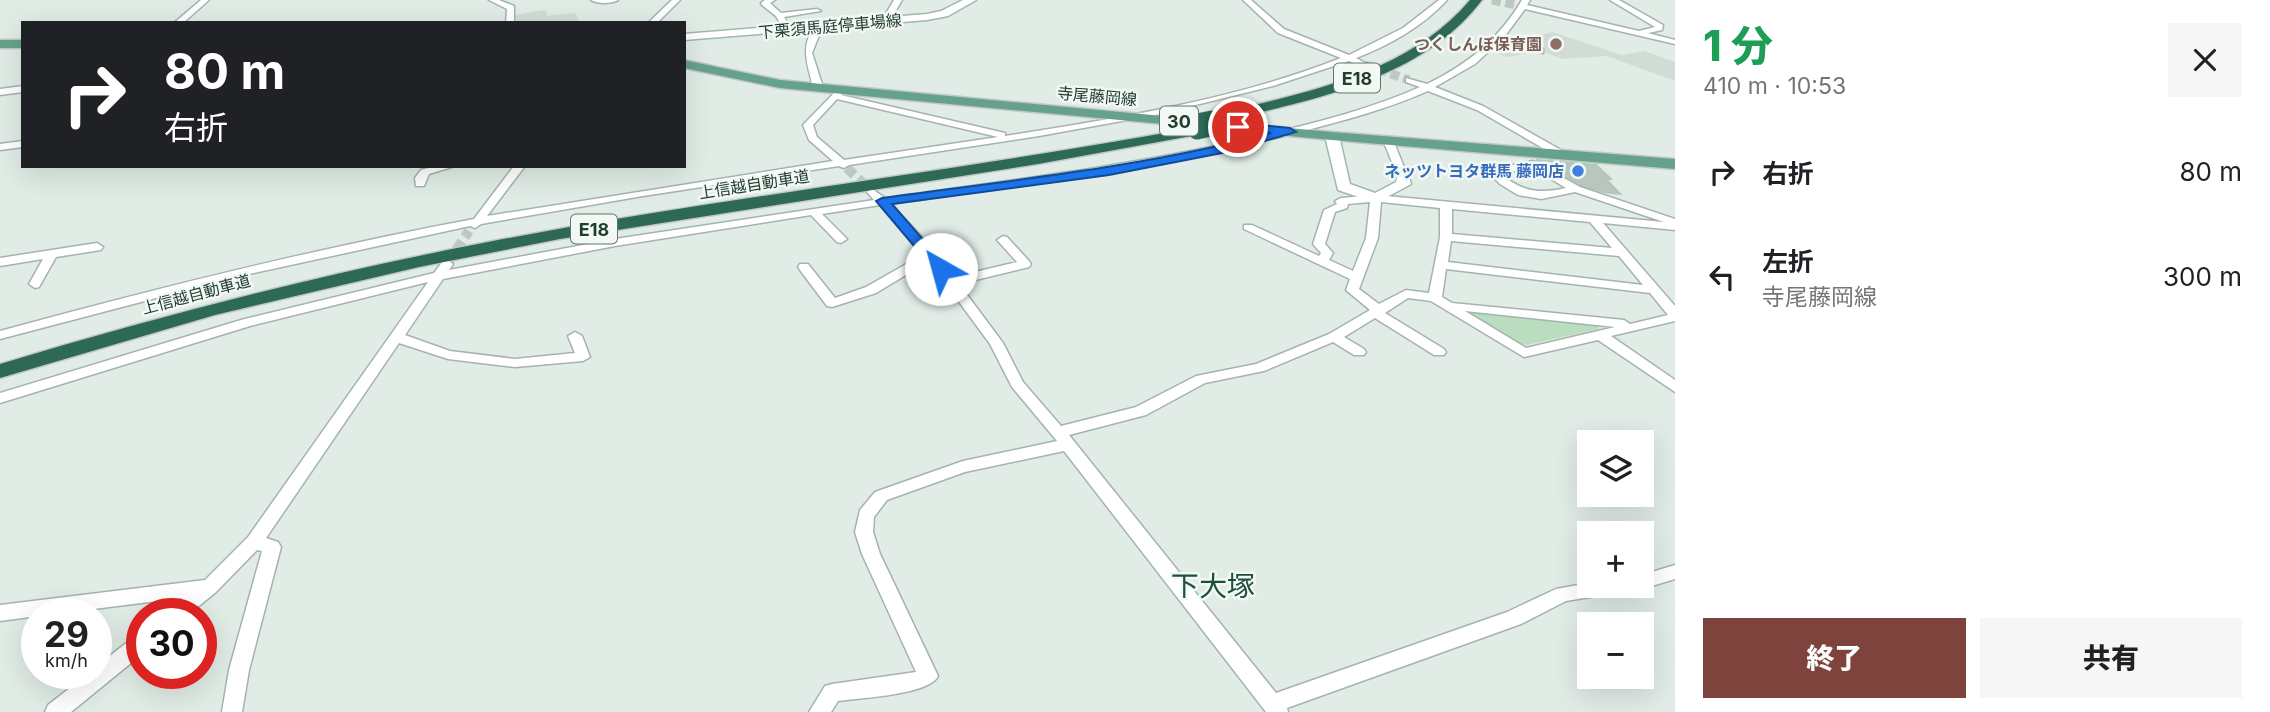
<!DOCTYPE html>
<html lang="ja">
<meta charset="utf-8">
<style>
:root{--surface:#fff;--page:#f6f6f6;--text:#202124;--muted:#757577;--accent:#7e433c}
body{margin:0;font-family:Inter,"Noto Sans JP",sans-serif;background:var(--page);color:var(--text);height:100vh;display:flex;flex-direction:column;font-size:26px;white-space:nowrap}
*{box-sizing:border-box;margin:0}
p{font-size:23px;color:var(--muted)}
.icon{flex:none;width:38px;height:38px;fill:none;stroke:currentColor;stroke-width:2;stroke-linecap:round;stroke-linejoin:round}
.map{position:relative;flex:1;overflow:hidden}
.sheet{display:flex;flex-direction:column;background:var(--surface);width:595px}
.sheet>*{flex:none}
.guide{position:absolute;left:21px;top:21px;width:665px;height:147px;border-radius:0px;box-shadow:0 7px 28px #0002;background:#202124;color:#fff;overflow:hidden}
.controls{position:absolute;left:1577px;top:430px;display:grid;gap:14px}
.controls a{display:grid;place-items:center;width:77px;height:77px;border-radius:0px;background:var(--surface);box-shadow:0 7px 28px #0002;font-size:35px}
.speed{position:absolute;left:21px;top:598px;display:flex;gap:14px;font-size:35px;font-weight:700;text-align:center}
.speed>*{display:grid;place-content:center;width:91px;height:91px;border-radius:50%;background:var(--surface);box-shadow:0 7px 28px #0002;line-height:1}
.speed small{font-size:18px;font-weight:400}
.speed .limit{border:10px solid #d22;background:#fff;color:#111}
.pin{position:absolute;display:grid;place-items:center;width:60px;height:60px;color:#fff;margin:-30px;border:4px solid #fff;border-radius:50%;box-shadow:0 2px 7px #0007}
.me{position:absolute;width:77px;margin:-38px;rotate:322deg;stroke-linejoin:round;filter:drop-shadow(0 0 5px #0008)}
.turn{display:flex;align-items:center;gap:24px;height:147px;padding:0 28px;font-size:32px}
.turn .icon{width:91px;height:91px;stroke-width:2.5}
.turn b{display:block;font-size:49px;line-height:60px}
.round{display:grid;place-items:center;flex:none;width:74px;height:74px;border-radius:0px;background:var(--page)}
.head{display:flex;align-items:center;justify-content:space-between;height:119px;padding:0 28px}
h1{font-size:42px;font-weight:800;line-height:52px;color:#1e9e55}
.action{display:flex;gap:14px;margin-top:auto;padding:14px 28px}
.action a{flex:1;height:80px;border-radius:0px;background:var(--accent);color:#fff;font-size:28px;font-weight:800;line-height:80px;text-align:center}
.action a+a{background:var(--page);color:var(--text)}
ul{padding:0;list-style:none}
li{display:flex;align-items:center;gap:21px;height:105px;padding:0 28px}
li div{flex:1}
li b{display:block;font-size:26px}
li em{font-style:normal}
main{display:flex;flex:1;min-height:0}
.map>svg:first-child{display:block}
.built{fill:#d0dcd5}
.green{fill:#baddbf}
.building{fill:#b7c7bf;stroke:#b4c6bc;stroke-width:2}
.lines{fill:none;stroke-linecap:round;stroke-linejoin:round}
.street-tunnel-far1{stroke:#bbc9c2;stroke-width:9;stroke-dasharray:9 4.5;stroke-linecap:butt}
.street-tunnel{stroke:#bbc9c2;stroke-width:10;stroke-dasharray:10 5;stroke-linecap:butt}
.street-casing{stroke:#a4b4ac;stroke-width:3}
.secondary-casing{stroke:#a0b8ac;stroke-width:3}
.primary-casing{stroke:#c1c9c6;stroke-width:3}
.highway-casing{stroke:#c1c9c6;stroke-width:3}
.street{fill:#fff;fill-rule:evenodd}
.secondary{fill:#fff;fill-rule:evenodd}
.primary{fill:#66a28b;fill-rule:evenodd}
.highway{fill:#2d6956;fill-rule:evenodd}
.highway-bridge-casing{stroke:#c1c9c6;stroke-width:18;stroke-linecap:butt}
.highway-bridge{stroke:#2d6956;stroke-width:17}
.route{fill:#1a73e8;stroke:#114b97;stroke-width:2}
.education-dot{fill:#8d6e63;stroke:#f2f8f4;stroke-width:2.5}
.shop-dot{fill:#3f7fe0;stroke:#f2f8f4;stroke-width:2.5}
.labels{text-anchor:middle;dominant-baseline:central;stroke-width:5;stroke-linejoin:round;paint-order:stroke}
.far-street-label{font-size:16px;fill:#223d32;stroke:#f2f8f4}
.far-education-label{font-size:16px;font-weight:bold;fill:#785e54;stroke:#f2f8f4;text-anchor:end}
.far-shop-label{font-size:16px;font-weight:bold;fill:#366cbe;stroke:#f2f8f4;text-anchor:end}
.shield{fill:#f2f8f4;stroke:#60756c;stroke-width:2}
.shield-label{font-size:18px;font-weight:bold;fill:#223d32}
.near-quarter-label{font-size:28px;fill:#1d4f3d;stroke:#f2f8f4}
</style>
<main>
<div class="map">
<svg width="1675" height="712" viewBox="0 0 1675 712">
<rect width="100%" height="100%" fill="#e1ece6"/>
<g class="built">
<path d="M545 10 547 16 575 13 580 23H515L516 15Z"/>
<path d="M1552 32 1622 55 1644 51 1675 62V81L1607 56 1562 59 1542 51 1507 57 1496 53 1509 41H1518Z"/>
</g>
<path class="green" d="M1463 310 1597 324 1599 329 1527 345 1516 343Z"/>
<path class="building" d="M1536 160 1596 165 1611 179H1606L1620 194 1604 192 1581 185Z"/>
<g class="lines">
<g class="street-tunnel-far1">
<path d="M1492 0 1523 6"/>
<path d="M1365 65 1409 80"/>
</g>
<g class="street-tunnel">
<path d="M847 168 872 192"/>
<path d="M448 262 469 231"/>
</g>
<g class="street-casing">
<g id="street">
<path d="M201 0H209L183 23H174Z"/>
<path d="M489 0H499L514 6V23H506L507 9Z"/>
<path d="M591 0H618C612 4 597 4 591 0Z"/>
<path d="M672 0H680L657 23H648Z"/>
<path d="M765 0H775L770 3 781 13 817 9 821 11 784 17 792 30 788 32H785L776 16 762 5 761 3Z"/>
<path d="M894 0H902L888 24H882L881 22Z"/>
<path d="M1243 0H1251L1284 29 1349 55 1403 28 1439 0H1447C1422 27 1390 45 1356 58L1369 65 1365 68 1349 61 1273 86 1155 115 1039 136 849 165 844 168 839 166 643 196 481 224 475 228 470 226 240 276 0 339V331C157 288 314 249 474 219L514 166H525L487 216 833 161 809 140 803 125 840 87 845 90 841 95 1005 133V136C1115 119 1238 99 1341 58L1278 33ZM837 99 998 137 844 160 817 137 813 125Z"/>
<path d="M1522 0H1530L1527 5 1639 31 1655 27 1610 0H1619L1663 25 1662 30 1648 33 1675 40V44L1525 9 1505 36 1543 49V53L1501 40 1475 64 1435 87 1483 106 1568 154V158H1560L1477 110 1428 91C1381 112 1330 124 1280 137 1152 169 1021 185 891 204L933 249 954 277 1017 262 997 240 1003 236 1007 237 1029 261 1031 264 1029 267 959 284 1003 343 1023 382 1061 426 1136 407 1196 376 1256 364 1329 334 1370 310 1346 290 1350 279 1244 229V225H1252L1319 256 1321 253 1313 244 1324 210 1337 204 1335 201 1341 198 1376 195 1664 222 1575 192 1541 199 1518 195 1500 184 1488 172 1493 169 1533 161 1580 187 1675 219V230L1603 223 1675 306V321L1611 336 1675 380V392L1598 340 1524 357 1431 301 1408 298 1385 313 1444 349 1446 352 1444 355H1434L1375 318 1344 337 1364 349 1366 352 1364 355H1354L1333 342 1264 371 1205 383 1146 415 1069 435 1276 693 1507 612 1556 589 1589 583V586H1629L1626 591 1566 601 1521 624 1287 708 1288 712H1266L1064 451 965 472 887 500 874 517 873 532 880 554 938 676C929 695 859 698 838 701L831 712H809L825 686 832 684 916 672 862 554 855 532 860 510 875 492 963 461 1057 441 1012 387 990 344 929 261 876 293 832 307 827 306 800 270 798 267 800 264H808L835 298 866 287 924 254 880 205 822 214 847 239 841 243 837 242 811 215 615 246 443 279 405 335 450 351 515 359 575 353 568 336 575 332 582 336 590 357 583 361 515 367 448 359 399 343 266 538 278 542 281 547 249 670 242 712H222L229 670 262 551 257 550 216 592 189 614H167L169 608 182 598 53 614H37V616L0 621V605L205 580 248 537 428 282 250 326 0 403V393L241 320 434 273 443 261 447 260 453 264 449 270 615 239 874 200 867 192 872 189 885 198C1014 180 1145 164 1273 133 1322 121 1373 108 1420 87L1406 82V78L1427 84C1468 64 1499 39 1522 0ZM1531 167 1566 188C1540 194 1522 192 1501 174ZM1370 202 1366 238 1353 271 1329 260 1333 253 1325 244 1335 212 1347 208 1348 204ZM1381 202 1440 208V237L1429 293 1406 290 1379 304 1359 289 1378 238ZM1452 209 1590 222 1612 248 1452 234ZM1451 241 1619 256 1643 285 1448 262ZM1446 269 1650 293 1668 315 1630 324 1624 320 1452 303 1442 297ZM1465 311 1615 327 1526 348Z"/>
<path d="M818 26 822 28 812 53 823 87 818 90 813 87C808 66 798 41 818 26Z"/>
<path d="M23 86V92L0 95V89Z"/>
<path d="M1388 137 1393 140 1408 177 1407 179 1403 180 1398 177 1383 140Z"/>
<path d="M23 141V147L0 150V144Z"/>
<path d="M436 166H455L429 174 424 186H416L415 178 421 170Z"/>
<path d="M97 243 103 247 101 250 56 257 39 287 35 288 29 284 43 259 0 266V258Z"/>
<path d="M1675 565V579L1642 589 1636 587 1642 586V575Z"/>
<path d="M142 634V654L71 712H45L48 705 88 674H96V667L135 636Z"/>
</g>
</g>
<g class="secondary-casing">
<g id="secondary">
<path d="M963 0H976L948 16 927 20 684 40V34L927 14 941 11Z"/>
<path d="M1332 132 1339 136 1350 184 1375 193 1396 182 1398 174H1408L1411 184 1376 203 1338 190 1325 136Z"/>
</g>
</g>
<g class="primary-casing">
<g id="primary">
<rect x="0" y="40" width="23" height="8"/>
<path d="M684 60 780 80 1332 132 1675 159V169L1332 140 780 88 684 68Z"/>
</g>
</g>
<g class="highway-casing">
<g id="highway">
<path d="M1470 0H1482C1422 80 1309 101 1217 122L1210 118 1212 115C1302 93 1407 75 1470 0Z"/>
<path d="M1197 127 1202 128 1204 131 1202 134 1038 164 560 239 419 267 215 315 0 378V364C161 315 323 274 488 242 723 197 962 171 1197 127Z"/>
</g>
</g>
<use href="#street" class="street"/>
<use href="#secondary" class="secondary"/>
<use href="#primary" class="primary"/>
<use href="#highway" class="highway"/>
<g class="highway-bridge-casing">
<g id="highway-bridge">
<path d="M1173 127 1212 119"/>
<path d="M1197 131 1246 120"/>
</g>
</g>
<use href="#highway-bridge" class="highway-bridge"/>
</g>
<path class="route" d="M1238 123 1290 128 1296 132 1222 153 1109 175 892 204 946 266 948 269 941 273 936 272 876 201 882 198C1013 180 1144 167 1271 133L1234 129V124Z"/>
<circle class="education-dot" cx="1556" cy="44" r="7"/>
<circle class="shop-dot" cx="1578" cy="171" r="7"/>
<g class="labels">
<g class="far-street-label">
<text transform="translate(830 26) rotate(-5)">下栗須馬庭停車場線</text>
<text transform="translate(1097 96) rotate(5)">寺尾藤岡線</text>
<text transform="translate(754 184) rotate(-9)">上信越自動車道</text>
<text transform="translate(196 294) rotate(-15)">上信越自動車道</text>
</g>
<g class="far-education-label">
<text x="1542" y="44">つくしんぼ保育園</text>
</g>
<g class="far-shop-label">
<text x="1564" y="171">ネッツトヨタ群馬 藤岡店</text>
</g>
<g class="shield">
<rect x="1334" y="63.5" width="46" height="29" rx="5"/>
<rect x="1160" y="106.5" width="38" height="29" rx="5"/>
<rect x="571" y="214.5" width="46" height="29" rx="5"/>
</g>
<g class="shield-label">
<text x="1357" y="78">E18</text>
<text x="1179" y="121">30</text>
<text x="594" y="229">E18</text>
</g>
<g class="near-quarter-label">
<text x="1213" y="586">下大塚</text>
</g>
</g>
</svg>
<div class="controls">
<a><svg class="icon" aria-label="layers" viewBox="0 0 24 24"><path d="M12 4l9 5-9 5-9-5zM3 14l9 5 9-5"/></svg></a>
<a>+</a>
<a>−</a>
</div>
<div class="speed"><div>29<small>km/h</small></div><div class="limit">30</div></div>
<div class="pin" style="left:1238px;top:127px;background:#d93025"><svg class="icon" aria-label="arrive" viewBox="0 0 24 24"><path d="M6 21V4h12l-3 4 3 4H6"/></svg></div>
<svg class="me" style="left:941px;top:269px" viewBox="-20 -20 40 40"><circle r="19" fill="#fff"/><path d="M0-13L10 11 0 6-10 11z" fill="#1a73e8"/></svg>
<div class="guide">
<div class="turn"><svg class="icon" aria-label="right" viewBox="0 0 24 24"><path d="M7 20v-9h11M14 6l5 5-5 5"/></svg><div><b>80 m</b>右折</div></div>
</div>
</div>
<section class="sheet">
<div class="head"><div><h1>1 分</h1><p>410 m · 10:53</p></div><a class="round"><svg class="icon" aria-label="close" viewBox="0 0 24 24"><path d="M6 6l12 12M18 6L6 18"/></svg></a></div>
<ul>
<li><svg class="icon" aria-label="right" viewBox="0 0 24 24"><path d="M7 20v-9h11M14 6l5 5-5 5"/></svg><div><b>右折</b></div><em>80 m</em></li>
<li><svg class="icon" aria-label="left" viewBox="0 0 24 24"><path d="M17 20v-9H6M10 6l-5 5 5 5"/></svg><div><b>左折</b><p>寺尾藤岡線</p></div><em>300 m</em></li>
</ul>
<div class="action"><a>終了</a><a>共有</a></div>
</section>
</main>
